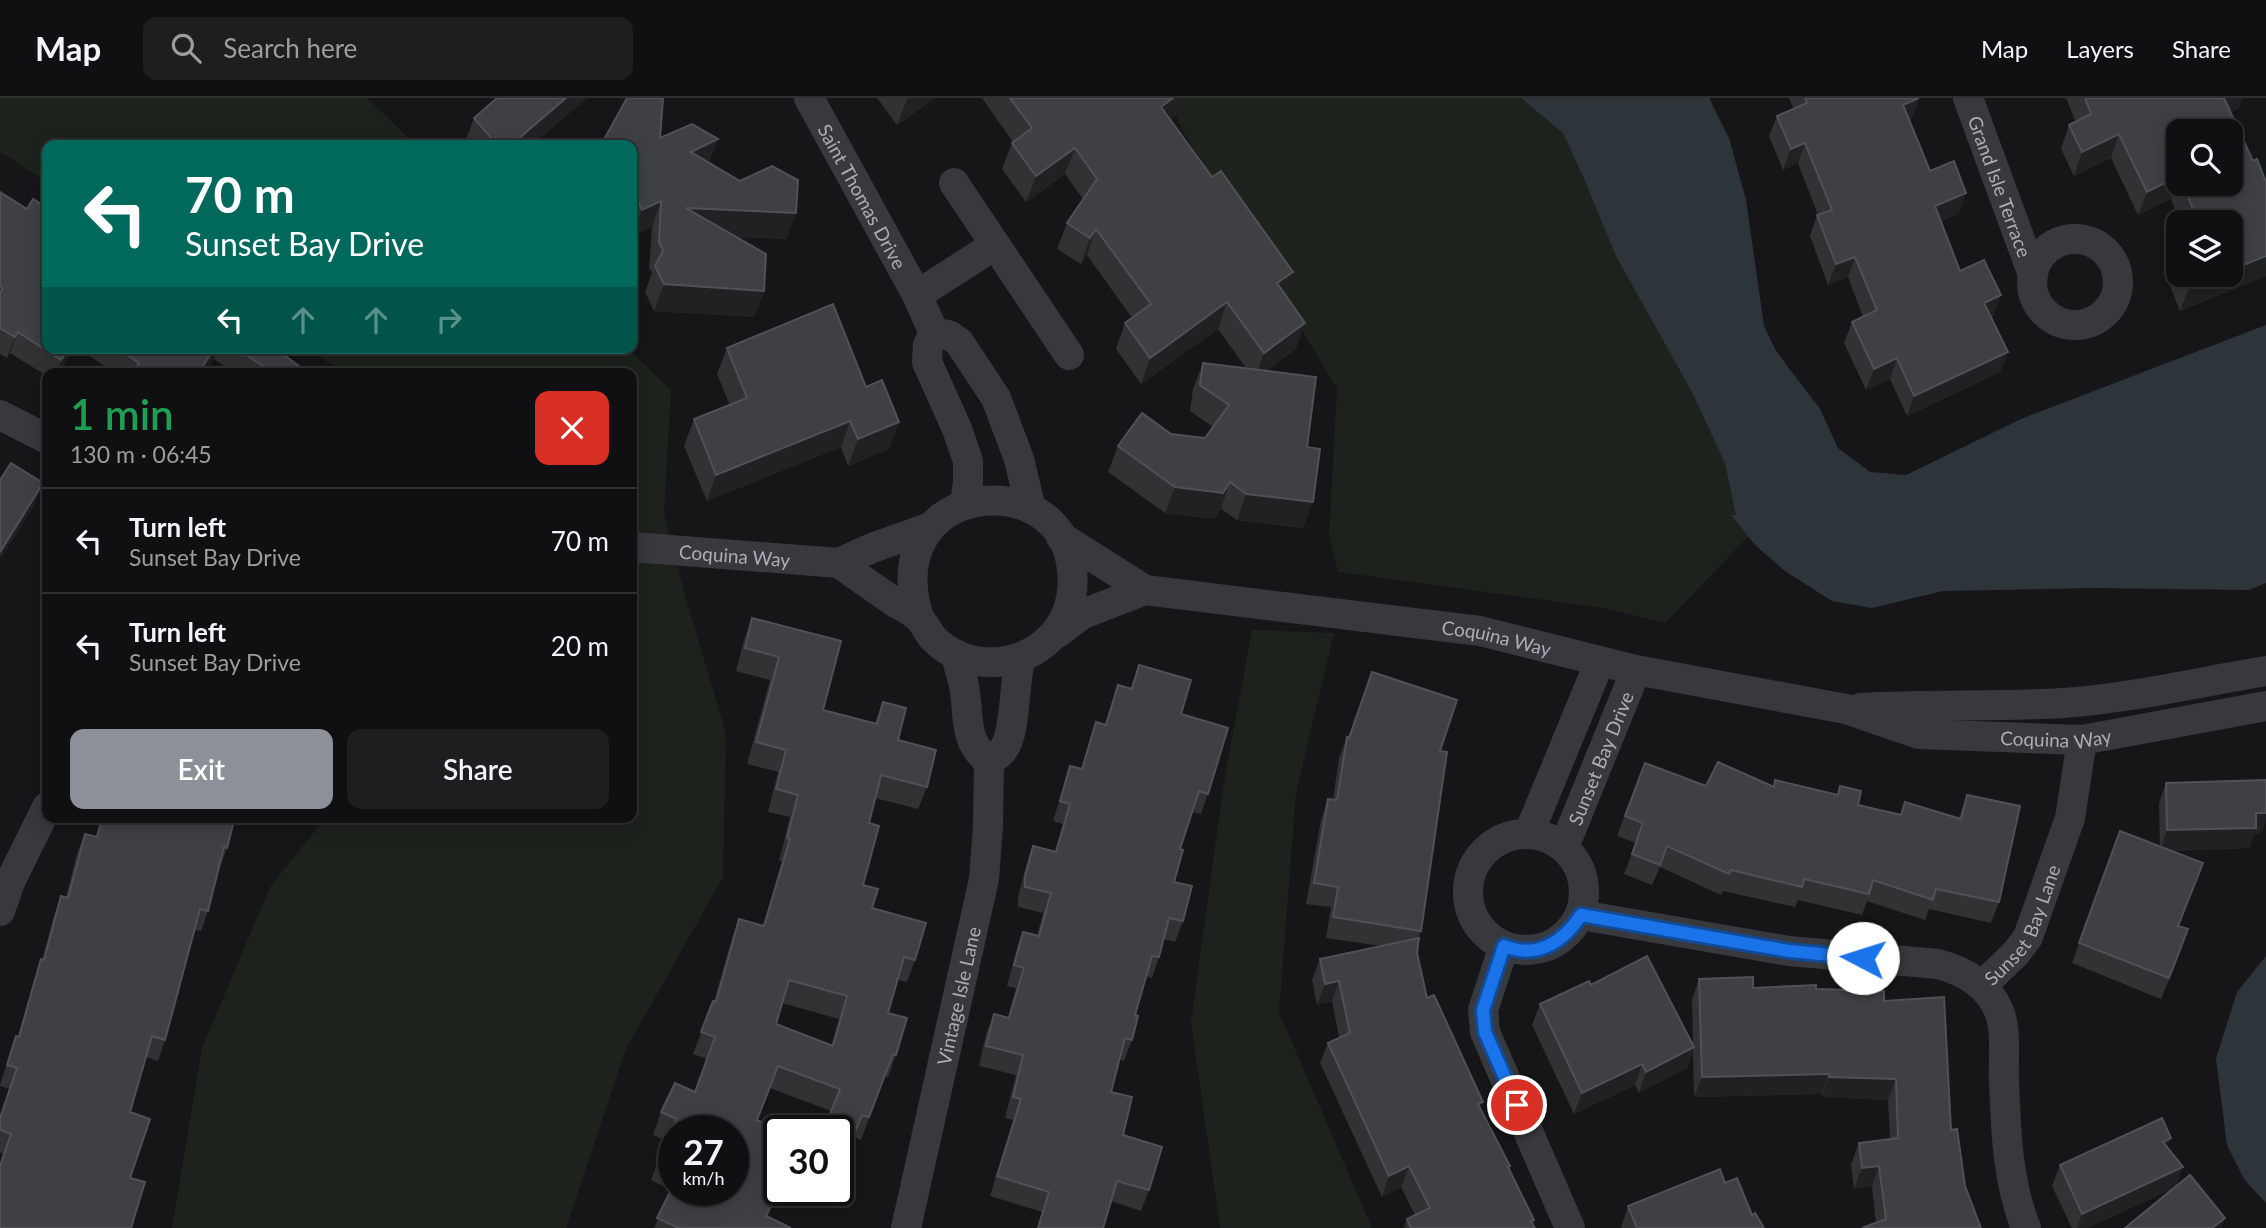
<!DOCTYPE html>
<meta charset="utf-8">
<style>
:root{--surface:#101012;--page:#1e1e20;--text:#f1f3f6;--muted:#9c9d9f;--line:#303032;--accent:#8c9099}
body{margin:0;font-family:Lato,sans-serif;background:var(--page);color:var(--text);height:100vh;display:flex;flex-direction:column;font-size:26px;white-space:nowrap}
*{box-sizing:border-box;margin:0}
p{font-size:23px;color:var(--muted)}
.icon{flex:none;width:38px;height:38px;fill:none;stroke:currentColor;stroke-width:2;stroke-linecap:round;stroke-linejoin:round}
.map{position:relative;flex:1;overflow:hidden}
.panel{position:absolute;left:42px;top:270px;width:595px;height:455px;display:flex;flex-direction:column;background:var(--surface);border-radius:14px;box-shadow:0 4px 18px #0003,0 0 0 2px var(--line)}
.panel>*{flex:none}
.top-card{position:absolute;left:42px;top:42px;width:595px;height:214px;border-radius:14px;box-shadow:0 4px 18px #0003,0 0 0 2px var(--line);background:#00695c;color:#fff;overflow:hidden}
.tools{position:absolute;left:2166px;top:21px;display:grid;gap:14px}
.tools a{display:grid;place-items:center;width:77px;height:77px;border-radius:14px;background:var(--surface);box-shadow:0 4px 18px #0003,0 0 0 2px var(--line);font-size:35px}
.speed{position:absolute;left:658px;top:1017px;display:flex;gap:14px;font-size:35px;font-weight:700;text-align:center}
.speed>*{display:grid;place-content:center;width:91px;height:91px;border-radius:50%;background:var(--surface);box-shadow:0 4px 18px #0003,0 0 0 2px var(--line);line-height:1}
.speed small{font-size:18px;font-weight:400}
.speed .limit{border:4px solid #111;border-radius:10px;background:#fff;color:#111}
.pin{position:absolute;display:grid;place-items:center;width:60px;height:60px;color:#fff;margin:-30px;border:4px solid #fff;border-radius:50%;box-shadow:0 2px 7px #0007}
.me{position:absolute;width:77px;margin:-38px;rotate:275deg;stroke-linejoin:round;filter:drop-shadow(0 0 5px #0008)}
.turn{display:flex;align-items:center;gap:24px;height:147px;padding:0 28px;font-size:32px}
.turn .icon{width:91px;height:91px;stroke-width:2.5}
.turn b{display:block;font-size:49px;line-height:60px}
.lanes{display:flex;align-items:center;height:66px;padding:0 28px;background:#0003;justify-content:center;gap:35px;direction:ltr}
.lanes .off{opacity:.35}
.round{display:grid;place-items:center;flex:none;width:74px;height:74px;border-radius:14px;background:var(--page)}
.summary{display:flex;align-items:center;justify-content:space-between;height:119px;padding:0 28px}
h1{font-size:42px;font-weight:600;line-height:52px;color:#1e9e55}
.primary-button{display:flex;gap:14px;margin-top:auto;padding:14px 28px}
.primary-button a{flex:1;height:80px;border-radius:14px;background:var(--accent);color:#fff;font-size:28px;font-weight:600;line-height:80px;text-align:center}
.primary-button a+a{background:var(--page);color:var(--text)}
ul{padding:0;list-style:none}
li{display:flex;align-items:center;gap:21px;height:105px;padding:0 28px;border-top:2px solid var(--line)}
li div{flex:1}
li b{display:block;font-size:26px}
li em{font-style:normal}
header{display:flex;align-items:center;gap:42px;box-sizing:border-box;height:98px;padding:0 35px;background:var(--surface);border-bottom:2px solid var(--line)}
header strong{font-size:33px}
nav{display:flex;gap:38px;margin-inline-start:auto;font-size:24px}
.search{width:490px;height:63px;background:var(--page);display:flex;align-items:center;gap:18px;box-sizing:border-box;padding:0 24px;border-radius:14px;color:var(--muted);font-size:26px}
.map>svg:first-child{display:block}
.green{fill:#1d221d}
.water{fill:#2e353a}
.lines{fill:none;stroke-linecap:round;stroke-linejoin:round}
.minor{stroke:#38393c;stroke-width:30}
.wall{fill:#323235;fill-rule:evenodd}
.shaded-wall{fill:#212123}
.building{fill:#3f4043;stroke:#505155;stroke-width:2;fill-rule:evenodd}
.route-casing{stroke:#114b97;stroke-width:18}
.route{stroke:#1a73e8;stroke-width:12}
.labels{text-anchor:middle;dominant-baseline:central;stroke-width:7;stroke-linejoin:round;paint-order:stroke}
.street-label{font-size:19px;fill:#aaaeb6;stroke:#111113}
</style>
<header>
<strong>Map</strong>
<div class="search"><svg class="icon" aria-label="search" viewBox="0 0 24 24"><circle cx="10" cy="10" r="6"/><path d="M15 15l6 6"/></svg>Search here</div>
<nav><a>Map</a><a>Layers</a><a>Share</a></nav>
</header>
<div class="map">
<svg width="2266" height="1130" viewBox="0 0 2266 1130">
<rect width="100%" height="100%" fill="#161618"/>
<g class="green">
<path d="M0 0H367L416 47H47V84L0 54Z"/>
<path d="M1168 0H1600L1767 419 1665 525 1603 510 1338 474 1329 437 1337 291 1184 35Z"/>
<path d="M305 250H627L671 292 664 416 683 490 726 636 723 779 625 953 566 1130H172L202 950 270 789 326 719H632V275H344Z"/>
<path d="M1252 532 1334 535 1296 695 1279 914 1372 1130H1220L1191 924 1224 684Z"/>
</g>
<g class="water">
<path d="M1521 0H1709L1729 40 1746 102 1764 228 1776 253 1820 311 1838 350 1870 374 1906 377 2021 321 2266 227V485L2249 492 2093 490 1943 493 1872 510 1832 503 1785 473 1756 448 1731 417H1736L1725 365 1692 294 1616 158 1585 83 1563 35Z"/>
<path d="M2266 858V1105L2244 1081 2227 1047 2216 961 2237 894Z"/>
</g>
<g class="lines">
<g class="minor">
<path id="s1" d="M809 0 917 197 934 235"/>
<path id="s2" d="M1968 0 2033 177"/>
<path d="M954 85 1069 257"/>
<circle cx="2075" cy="184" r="43"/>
<path d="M917 197 995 147"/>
<path d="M0 317 47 341"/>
<path d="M965 406 968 384V363L957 331 927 264 928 247 934 235 949 237 959 244 996 300 1019 361 1031 411"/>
<path id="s3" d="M632 449 839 465"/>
<path id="s4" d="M1145 492 1480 533 1636 572 1846 611 1919 636 2082 642 2266 608"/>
<path d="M919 520C876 383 1063 364 1072 472 1075 499 1067 526 1046 544 1014 571 965 572 934 541 928 535 925 526 919 520 913 514 904 509 896 505 877 492 858 479 839 465L872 450 931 429"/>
<path d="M1056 536 1083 516 1145 492 1061 439"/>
<path d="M956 556C958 567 962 578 964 588 970 619 962 641 989 664 993 660 999 657 1002 653 1017 636 1013 584 1021 560"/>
<path d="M1860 610C1928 606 1997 609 2064 605 2132 600 2199 584 2266 573"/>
<path d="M1529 735 1600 563"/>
<circle cx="1526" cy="794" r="58"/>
<path id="s5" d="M1564 749 1636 572"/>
<path d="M0 813 10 784 47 709"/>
<path d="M1581 817 1789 853 1938 866C1965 873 1988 886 1999 913 2007 933 2003 961 2004 982 2006 1033 2007 1082 2026 1130"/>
<path d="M1504 848 1483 912 1485 934 1570 1130"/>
<path id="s6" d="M1983 887 2016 855 2028 839 2070 720 2082 642"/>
<path id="s7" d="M906 1130 984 781 988 728 989 664"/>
</g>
</g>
<g class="wall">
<path d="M587 0 532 47H464L474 20Z"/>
<path d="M877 0H935L897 27Z"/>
<path d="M982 0H1182L1175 18 1171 21 1212 79 1293 174 1285 196 1296 251 1266 273 1307 349 1303 430 1237 422 1221 411 1214 421 1165 415 1108 374 1118 348 1171 336 1205 340 1213 329 1190 313 1193 291 1203 265 1246 270 1218 231 1141 286 1116 251 1125 225 1132 220 1087 157 1081 166 1057 151 1067 125 1083 101 1065 76 1026 104 1002 71 1012 45 1013 44Z"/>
<path d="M1789 0H1919L1912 20 1909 22 1930 73 1959 116 1940 123 1960 173 2001 197 1993 217 1991 219 2008 254 2000 274 1907 318 1890 281 1866 292 1844 245 1852 224 1863 219 1848 179 1828 187 1810 138 1817 117H1818L1798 65 1783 72 1769 38 1777 18 1794 11Z"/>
<path d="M2066 0H2242L2238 11 2231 14 2253 63 2266 84V178L2180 213 2166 177 2175 153 2179 152V177H2231V124H2180L2171 101 2138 117 2111 60 2074 78 2061 51 2069 27 2076 24ZM2179 33 2231 86H2179Z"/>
<path d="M660 40 718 41 709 64 787 141 737 139 764 193 754 219 654 213 645 194 652 175 649 170 652 129 632 138V47Z"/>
<path d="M0 94 74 250 59 275H47V278L10 255 7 260 0 256Z"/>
<path d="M833 206 889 351 848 368 841 349 707 403 684 348 694 321 730 307 717 276 727 250Z"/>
<path d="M77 250H275L308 275H234L214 261 205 275H115Z"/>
<path d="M752 520 823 612 875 625 883 604 898 642 927 689 918 711 875 700 869 725 863 787 872 810 915 862 907 884 898 882 888 915 896 957 888 979 885 978 861 1042 854 1039 844 1064 838 1062V1032H824L831 1013 770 990 757 1022 779 1092H780L768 1119 791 1130H654L671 1092 651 1082 659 1060 667 1043 653 1037 661 1014 695 994 707 961 693 956 713 903H714L731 844 739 821 763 828 782 763H779L790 719 768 714 778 674 747 666 770 582 736 573 744 542ZM782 905 839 921 831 947 776 926ZM674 1032 733 1092H674Z"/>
<path d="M1139 567 1181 616 1208 696 1201 716 1192 714 1180 751 1174 784 1183 823 1175 844 1164 841 1159 859 1152 880 1146 878 1135 917 1132 942 1124 963 1120 961 1111 994 1123 1037 1149 1092 1141 1113 1111 1103 1103 1130H1037L1042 1114 990 1098 1013 1022 1005 1020 1016 977 979 968 986 936 994 916 1008 919 1016 890 1007 888 1016 854 1023 834 1037 838 1043 815 1018 809V799L1026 768 1033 748 1055 753 1063 726 1053 723 1070 668 1081 671 1096 624 1105 626 1118 587 1130 591Z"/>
<path d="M1347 639 1440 653 1421 833 1418 840 1417 855 1427 900 1534 1122 1532 1125 1535 1130H1404L1407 1121 1415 1117 1401 1089 1382 1099 1320 965 1328 945 1339 939 1332 903 1317 907 1312 882 1320 861 1381 848 1326 840 1331 809 1306 806 1321 722 1328 701 1333 702 1339 660Z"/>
<path d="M1645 665 1706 688 1773 689 1775 682 1837 697 1840 688 1858 707 1901 716 1959 720 1967 697 1999 804 1991 825 1929 811 1925 822 1867 803 1862 817 1798 802 1795 809 1723 793 1721 797 1660 769 1652 787 1624 776 1636 745 1617 738Z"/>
<path d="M2266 682V720L2261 735 2254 736 2249 750 2170 753 2179 828 2181 852 2161 901 2072 865 2120 733 2160 749 2159 705 2166 685Z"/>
<path d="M101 719H235L227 750 219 771 208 813 201 833 195 832 165 942 158 963 146 959 0 1130V1066L3 1056 0 1055V1019L10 991 0 988V987L16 938H18L34 882 41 861 42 862 54 818 61 798 66 799 77 756 85 736 96 738Z"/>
<path d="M1699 881 1753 890 1816 891 1884 903 1951 1032 1965 1088 1876 1125 1872 1088 1854 1091 1851 1066 1859 1045 1890 1041 1888 1002 1822 999V996L1694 999 1693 953 1687 970 1639 995 1635 987 1574 1016 1532 927 1540 906 1591 887 1693 946 1692 901Z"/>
<path d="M2168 1050 2174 1090 2088 1130H2072L2052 1088 2060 1067Z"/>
<path d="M1725 1085 1752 1117 1764 1130H1621L1628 1108Z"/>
<path d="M784 1092H810L805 1102Z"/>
</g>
<g class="shaded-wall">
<path d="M566 0H587L532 47H511Z"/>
<path d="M908 0H935L897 27 907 1Z"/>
<path d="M1173 0H1182L1175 18 1152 35 1161 9Z"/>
<path d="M1919 0 1912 20 1896 27 1903 7Z"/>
<path d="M2223 0H2242L2238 11 2215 22Z"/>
<path d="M2119 36 2111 60 2074 78 2082 54Z"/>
<path d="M718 41 708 67 691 54Z"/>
<path d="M1805 45 1798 65 1783 72 1791 51Z"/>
<path d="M1075 50 1065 76 1026 104 1036 78Z"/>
<path d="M2179 78 2171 101 2138 117 2147 94Z"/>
<path d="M1966 95 1959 116 1927 129 1935 108Z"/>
<path d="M661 103 652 129 632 138 642 112Z"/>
<path d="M686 110 796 115 787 141 677 137Z"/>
<path d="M1096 131 1087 157 1081 166 1090 140Z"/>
<path d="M2266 158V178L2180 213 2189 190 2220 177H2231V172Z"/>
<path d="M1855 159 1848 179 1828 187 1836 166Z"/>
<path d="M1293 174 1283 200 1277 185Z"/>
<path d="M664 186 764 193 754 219 654 213Z"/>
<path d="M2001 197 1993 217 1977 225 1984 205Z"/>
<path d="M1227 204 1218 231 1141 286 1150 260Z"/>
<path d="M1305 225 1296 251 1254 281 1264 255Z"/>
<path d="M18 234 10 255 7 260 15 239Z"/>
<path d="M69 250H74L59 275H57L61 262Z"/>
<path d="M215 250H218L214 261 205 275H198Z"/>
<path d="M2008 254 2000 274 1907 318 1914 298Z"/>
<path d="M1897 260 1890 281 1866 292 1874 271Z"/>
<path d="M850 323 841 349 707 403 716 377Z"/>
<path d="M899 324 889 351 848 368 858 341Z"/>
<path d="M1230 384 1221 411 1214 421 1165 415 1175 389Z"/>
<path d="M43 385 35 406 0 462V454Z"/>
<path d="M1246 396 1313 404 1303 430 1237 422Z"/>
<path d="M2256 715H2266V720L2261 735 2254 736 2249 750 2160 753 2167 732Z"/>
<path d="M1339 883 1332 903 1317 907 1325 886Z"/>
<path d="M1694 949 1687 970 1639 995 1646 974Z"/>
<path d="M1642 966 1635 987 1574 1016 1582 995Z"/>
<path d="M1829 976 1822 996 1694 999 1702 979Z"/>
<path d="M1829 979 1896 981 1888 1002 1822 999Z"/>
<path d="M2171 1040 2163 1061V1044Z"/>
<path d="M1409 1068 1401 1089 1382 1099 1389 1078Z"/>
<path d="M1879 1068 1872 1088 1854 1091 1862 1070Z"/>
<path d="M2183 1069 2176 1089 2088 1130H2077L2082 1116Z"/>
<path d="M779 1090V1092H780L763 1130 766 1118Z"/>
<path d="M2225 1120 2221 1130H2212Z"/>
</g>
<g class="building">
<path d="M497 0H566L511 47H497L474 20Z"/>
<path d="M627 0H663L660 40 692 26 718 41 691 54 740 83 772 68 798 82 796 115 686 110 766 156 764 193 664 186 655 168 663 153 659 144 661 103 642 112 632 90V47H601Z"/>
<path d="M1010 0H1173L1161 9 1212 79 1221 73 1293 174 1277 185 1305 225 1264 255 1227 204 1150 260 1125 225 1151 206 1096 131 1090 140 1067 125 1097 81 1075 50 1036 78 1012 45 1032 30Z"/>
<path d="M1805 0H1919L1903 7 1930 73 1954 63 1966 95 1935 108 1960 173 1984 162 2001 197 1984 205 2008 254 1914 298 1897 260 1874 271 1852 224 1877 212 1855 159 1836 166 1817 117 1832 112 1805 45 1791 51 1777 18 1807 5Z"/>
<path d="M2085 0H2224L2253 63 2257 61 2266 84V158L2231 172V124H2198L2183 86H2231V33H2179V78L2147 94 2119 36 2082 54 2069 27 2091 16Z"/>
<path d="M0 94 27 111 33 101 47 110V250H69L61 262 18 234 15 239 0 230V195L3 190 0 188Z"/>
<path d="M2179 152V164L2175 153Z"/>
<path d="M2184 177H2220L2189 190Z"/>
<path d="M833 206 866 289 882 282 899 324 858 341 850 323 716 377 694 321 747 300 727 250Z"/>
<path d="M117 250H215L198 275H132L139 265Z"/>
<path d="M236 250H275L308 275H273Z"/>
<path d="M1203 265 1316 279 1307 349 1320 351 1313 404 1246 396 1230 384 1223 395 1175 389 1118 348 1142 315 1171 336 1205 340 1229 307 1200 287Z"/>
<path d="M11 365 43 385 0 454V382Z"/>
<path d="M752 520 841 543 823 612 877 626 883 604 906 610 898 642 936 652 927 689 881 677 869 725 879 728 863 787 878 791 872 810 926 825 915 862 904 859 888 915 907 920 896 957 893 956 869 1019 862 1017 852 1042 838 1037V1032L824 1031 840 991 778 968 757 1022 779 1032V1090L766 1118 791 1130H676L677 1129 657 1120 674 1086V1092H733V1032H674V1067L659 1060 677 1021 661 1014 675 985 695 994 715 939 701 934 713 903 716 904 739 821 764 828 790 741 787 740 798 697 776 691 786 652 756 644 779 559 745 550ZM789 882 847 898 833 948 776 926Z"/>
<path d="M1139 567 1191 582 1181 616 1228 630 1208 696 1199 693 1180 751 1183 752 1174 784 1192 788 1183 823 1169 820 1159 859 1152 858 1135 917 1138 918 1132 942 1125 940 1111 994 1132 999 1123 1037 1162 1049 1149 1092 1117 1083 1103 1130H1038L1049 1094 997 1078 1021 1001 1013 999 1023 957 986 948 994 916 1009 920 1024 870 1014 867 1023 834 1039 838 1051 795 1025 789V779L1033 748 1056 754 1070 706 1060 703 1070 668 1082 671 1096 624 1106 627 1118 587 1132 591Z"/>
<path d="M1372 574 1457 602 1440 653 1447 654 1421 833 1333 819 1338 789 1314 785 1328 701 1337 702 1347 639 1349 640Z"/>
<path d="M1718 664 1774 689 1775 682 1838 697 1840 688 1861 693 1858 707 1901 717 1905 704 1961 721 1967 697 2020 708 1999 804 1936 791 1933 802 1873 782 1869 796 1804 781 1802 789 1731 772 1729 776 1667 748 1660 767 1632 756 1643 725 1625 718 1645 665 1706 688Z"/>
<path d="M2266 682V715H2256V730L2167 732 2166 685Z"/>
<path d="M103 719H235L227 750 224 749 208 813 200 811 165 942 152 938 130 1014 150 1021 130 1080 145 1084 131 1130H0V1068L11 1036 0 1032V1020L17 970 7 967 16 938 19 939 41 861 44 862 61 798 68 800 85 736 97 739Z"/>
<path d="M2120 733 2203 765 2178 828 2188 831 2169 880 2079 845Z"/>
<path d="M1419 840 1417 855 1427 900 1434 897 1483 1004 1478 1006 1510 1068 1508 1069 1534 1122 1531 1123 1535 1130H1411L1407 1121 1430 1110 1409 1068 1389 1078 1328 945 1350 935 1339 883 1325 886 1320 861Z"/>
<path d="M1647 858 1694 949 1646 974 1642 966 1582 995 1540 906 1589 883 1591 887Z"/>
<path d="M1753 879V890L1816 887V891L1884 893V903L1944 899 1951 1032 1957 1031 1965 1088 1981 1130H1862L1886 1121 1879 1068 1862 1070 1859 1045 1898 1040 1896 981 1829 979V976L1702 979 1699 881Z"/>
<path d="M2162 1020 2171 1040 2163 1044 2183 1069 2082 1116 2060 1067Z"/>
<path d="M1720 1071 1725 1085 1737 1080 1752 1117 1755 1115 1764 1130H1637L1628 1108Z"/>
<path d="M2190 1077 2225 1120 2212 1130H2125Z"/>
</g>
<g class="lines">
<g class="route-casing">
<path id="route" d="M1517 1007 1485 934 1483 912 1504 848C1536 861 1563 845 1581 817L1789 853 1863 860"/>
</g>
<use href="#route" class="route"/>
</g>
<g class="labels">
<g class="street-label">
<text stroke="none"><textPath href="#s2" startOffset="94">Grand Isle Terrace</textPath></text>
<text stroke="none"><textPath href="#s1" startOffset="112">Saint Thomas Drive</textPath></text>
<text stroke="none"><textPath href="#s3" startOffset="103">Coquina Way</textPath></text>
<text stroke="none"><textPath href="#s4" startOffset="355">Coquina Way</textPath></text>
<text stroke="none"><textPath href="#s4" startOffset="926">Coquina Way</textPath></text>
<text stroke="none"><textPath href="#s5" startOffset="96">Sunset Bay Drive</textPath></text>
<text stroke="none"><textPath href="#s6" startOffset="74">Sunset Bay Lane</textPath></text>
<text stroke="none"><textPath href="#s7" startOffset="238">Vintage Isle Lane</textPath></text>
</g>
</g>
</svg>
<div class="tools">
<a><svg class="icon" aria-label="search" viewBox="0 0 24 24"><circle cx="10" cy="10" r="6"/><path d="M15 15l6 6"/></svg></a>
<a><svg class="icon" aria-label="layers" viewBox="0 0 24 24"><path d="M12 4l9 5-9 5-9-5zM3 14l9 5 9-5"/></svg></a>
</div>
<div class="speed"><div>27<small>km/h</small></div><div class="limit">30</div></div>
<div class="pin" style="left:1517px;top:1007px;background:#d93025"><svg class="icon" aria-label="arrive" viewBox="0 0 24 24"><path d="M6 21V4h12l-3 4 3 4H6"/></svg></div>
<svg class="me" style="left:1863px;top:860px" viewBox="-20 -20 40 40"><circle r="19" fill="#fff"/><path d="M0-13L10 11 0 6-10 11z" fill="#1a73e8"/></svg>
<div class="top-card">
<div class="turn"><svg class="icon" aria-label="left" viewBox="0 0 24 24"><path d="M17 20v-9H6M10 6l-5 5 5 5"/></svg><div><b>70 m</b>Sunset Bay Drive</div></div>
<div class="lanes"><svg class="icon" aria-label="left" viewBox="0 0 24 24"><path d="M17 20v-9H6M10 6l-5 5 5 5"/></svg><svg class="icon off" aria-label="ahead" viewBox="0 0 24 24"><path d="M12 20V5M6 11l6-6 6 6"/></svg><svg class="icon off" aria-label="ahead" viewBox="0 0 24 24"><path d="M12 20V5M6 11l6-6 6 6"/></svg><svg class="icon off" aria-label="right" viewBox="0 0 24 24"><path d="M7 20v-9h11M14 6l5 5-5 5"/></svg></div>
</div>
<section class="panel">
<div class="summary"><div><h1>1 min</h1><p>130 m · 06:45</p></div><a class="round" style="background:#d93025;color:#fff"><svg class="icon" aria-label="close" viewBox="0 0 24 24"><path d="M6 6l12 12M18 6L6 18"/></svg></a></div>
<ul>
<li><svg class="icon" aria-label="left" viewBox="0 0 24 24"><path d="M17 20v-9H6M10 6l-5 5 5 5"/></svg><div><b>Turn left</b><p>Sunset Bay Drive</p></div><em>70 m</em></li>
<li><svg class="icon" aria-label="left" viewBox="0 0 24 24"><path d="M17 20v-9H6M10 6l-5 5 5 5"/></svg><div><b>Turn left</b><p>Sunset Bay Drive</p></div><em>20 m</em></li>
</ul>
<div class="primary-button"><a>Exit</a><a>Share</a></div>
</section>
</div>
